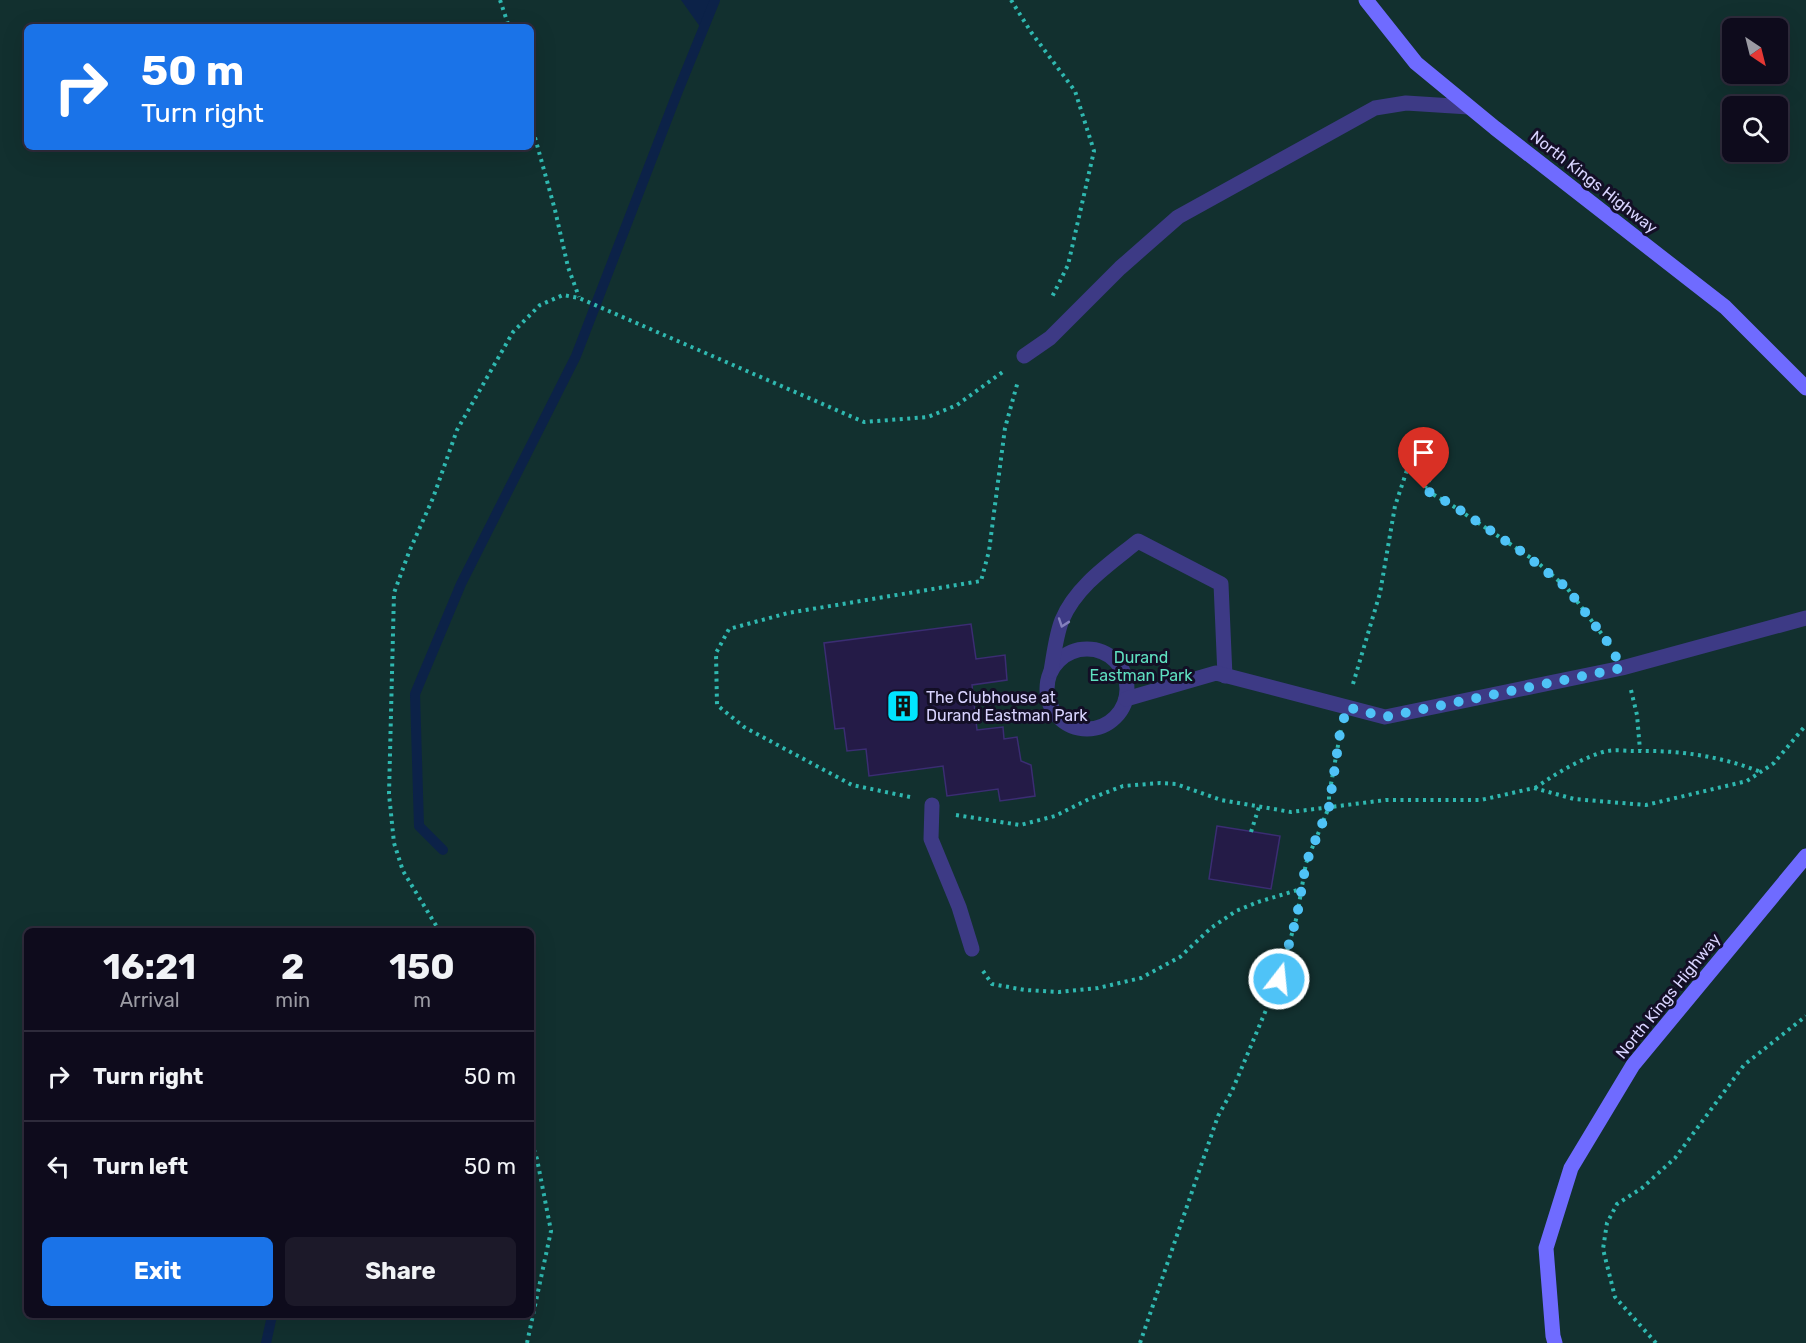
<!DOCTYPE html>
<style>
:root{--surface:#0e0b1c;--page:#1c1929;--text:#f1f3f6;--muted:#9b9ba3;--line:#2e2b3b;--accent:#1a73e8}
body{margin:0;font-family:Rubik,sans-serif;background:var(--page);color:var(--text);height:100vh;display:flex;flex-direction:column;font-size:22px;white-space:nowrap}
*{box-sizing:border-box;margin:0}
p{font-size:20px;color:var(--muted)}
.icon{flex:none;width:33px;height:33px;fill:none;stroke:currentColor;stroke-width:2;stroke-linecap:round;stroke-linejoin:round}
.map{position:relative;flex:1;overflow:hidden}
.sheet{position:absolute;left:24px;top:928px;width:510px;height:390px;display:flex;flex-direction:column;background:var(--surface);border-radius:9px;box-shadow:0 6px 24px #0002,0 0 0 2px var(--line)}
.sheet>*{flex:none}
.top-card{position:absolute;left:24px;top:24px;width:510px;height:126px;border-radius:9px;box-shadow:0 6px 24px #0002,0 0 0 2px var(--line);background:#1a73e8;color:#fff;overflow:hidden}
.needle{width:39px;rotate:145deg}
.fabs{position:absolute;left:1722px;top:18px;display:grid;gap:12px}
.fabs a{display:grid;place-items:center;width:66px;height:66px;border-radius:9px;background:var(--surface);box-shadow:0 6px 24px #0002,0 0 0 2px var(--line);font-size:30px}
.pin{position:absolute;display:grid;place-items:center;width:51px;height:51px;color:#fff;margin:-62px -26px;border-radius:50% 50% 50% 0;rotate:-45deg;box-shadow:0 0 6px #0007}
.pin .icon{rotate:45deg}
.me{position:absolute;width:66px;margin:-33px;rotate:16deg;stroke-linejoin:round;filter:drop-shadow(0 0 4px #0008)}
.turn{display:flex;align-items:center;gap:21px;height:126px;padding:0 18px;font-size:27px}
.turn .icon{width:78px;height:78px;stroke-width:2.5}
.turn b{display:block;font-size:42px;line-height:51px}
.eta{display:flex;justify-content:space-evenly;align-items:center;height:102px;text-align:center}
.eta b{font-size:36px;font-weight:700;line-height:42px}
.button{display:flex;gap:12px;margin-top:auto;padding:12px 18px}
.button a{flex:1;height:69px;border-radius:9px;background:var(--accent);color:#fff;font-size:24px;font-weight:700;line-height:69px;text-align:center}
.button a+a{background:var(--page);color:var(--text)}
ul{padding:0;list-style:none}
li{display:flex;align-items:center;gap:18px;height:90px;padding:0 18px;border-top:2px solid var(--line)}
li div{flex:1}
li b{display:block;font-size:22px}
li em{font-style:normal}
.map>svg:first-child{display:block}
.green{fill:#12302f;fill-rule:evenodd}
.water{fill:#0c2248}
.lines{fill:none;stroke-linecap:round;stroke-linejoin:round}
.stream{stroke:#0c2248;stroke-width:10}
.building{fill:#241b47;stroke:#3b2d73;stroke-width:1.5}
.path{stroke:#2fb8b0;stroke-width:4;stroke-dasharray:3 4.5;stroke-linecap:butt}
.lane{stroke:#3d3a85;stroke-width:15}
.secondary{stroke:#6f6bff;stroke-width:15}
.oneway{stroke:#837fbc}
.route{stroke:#4fc3f7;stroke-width:10;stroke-dasharray:0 18}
.labels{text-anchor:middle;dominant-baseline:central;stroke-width:6;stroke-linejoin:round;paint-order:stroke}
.street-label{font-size:16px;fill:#d9d4ff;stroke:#130f26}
.park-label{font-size:16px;fill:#5fe0c0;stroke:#130f26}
.poi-label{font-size:16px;fill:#d9d4ff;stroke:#130f26;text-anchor:start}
</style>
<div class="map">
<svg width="1806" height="1343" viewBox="0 0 1806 1343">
<rect width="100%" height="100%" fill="#130f26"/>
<path class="green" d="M0 0H1806V1343H0ZM27 27H531V147H27ZM1732 28H1778V74H1732ZM1732 106H1778V152H1732ZM27 932H531V1316H27Z"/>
<path class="water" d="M681 0H715L703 31Z"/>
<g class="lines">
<g class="stream">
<path d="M443 850 419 826 415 694 461 584 576 356 678 91 715 0"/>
<path d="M266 1343 272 1316"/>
</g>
</g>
<g class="building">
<path d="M971 624 976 659 1005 655 1007 680 972 685 977 730 1003 727 1004 739 1017 737 1021 761 1031 765 1035 796 1000 801 998 789 947 796 943 766 869 776 866 749 847 751 844 728 835 729 824 643Z"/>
<path d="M1217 826 1280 836 1271 889 1209 879Z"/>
</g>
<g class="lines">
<g class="path">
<path d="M500 0 509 27"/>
<path d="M1011 0 1031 32 1075 91 1094 151 1068 265 1051 299"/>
<path d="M531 123 555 210 568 267 579 297"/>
<path d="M1430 479 1424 489 1453 506 1537 562 1567 588 1610 645"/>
<path d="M1353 684 1380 593 1395 506 1408 467"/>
<path d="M1631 690 1637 715 1640 750"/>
<path d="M1535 788C1557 773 1578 760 1603 752 1613 749 1625 751 1635 751 1679 750 1720 756 1761 772"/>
<path d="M910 797 852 785 744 727 717 705 716 653 729 629 788 613 981 581 989 551 1005 428 1018 381"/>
<path d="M956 815 1020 825 1055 816 1089 799 1123 786 1160 783 1176 784 1221 800 1291 812 1386 800H1481L1534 788 1574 799 1646 805 1747 781 1774 763 1806 725"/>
<path d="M1251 832 1259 807"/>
<path d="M440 932 403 871 394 843 389 794 394 593 409 552 433 498 457 430 513 332 540 305 563 295 579 298 864 422 928 417 957 405 1004 371"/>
<path d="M983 971 992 984 1025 990 1059 992 1098 988 1141 978 1180 957 1211 928 1236 911 1258 902 1301 889"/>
<path d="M527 1343 551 1231 537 1159 531 1141"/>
<path d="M1140 1343 1218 1116 1232 1091 1279 979 1297 916 1306 863 1329 807V795L1341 729"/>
<path d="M1656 1343 1615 1297 1603 1249 1607 1223 1617 1204 1642 1188 1675 1158 1744 1065 1806 1016"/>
</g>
<g class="lane">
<path d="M1024 356 1050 338 1120 268 1178 217 1375 108 1406 103 1469 107"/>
<circle cx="1087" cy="689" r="40"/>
<path d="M1051 671C1054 654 1056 635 1062 620 1076 586 1111 563 1138 541L1221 584 1225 676"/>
<path d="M1126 699 1216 673 1385 717 1622 668 1806 618"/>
<path d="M932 805 931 839 959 907 972 949"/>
</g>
<g class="secondary">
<path d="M1366 0 1416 63 1495 128 1725 307 1806 388"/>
<path d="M1555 1343 1553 1336 1546 1248 1571 1168 1633 1065 1806 856"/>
</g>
</g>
<defs><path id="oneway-chevron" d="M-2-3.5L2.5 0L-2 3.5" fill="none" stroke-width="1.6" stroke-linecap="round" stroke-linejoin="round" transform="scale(1.5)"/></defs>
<use class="oneway" href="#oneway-chevron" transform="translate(1063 623) rotate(109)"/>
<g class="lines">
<path class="route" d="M1279 979 1297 916 1306 863 1329 807 1340 733 1347 707 1385 717 1622 668 1609 644 1567 588 1522 552 1454 506 1424 489"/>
</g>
<defs>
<g id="building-square" transform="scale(1.725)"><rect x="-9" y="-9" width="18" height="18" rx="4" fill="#00e5ff" stroke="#130f26"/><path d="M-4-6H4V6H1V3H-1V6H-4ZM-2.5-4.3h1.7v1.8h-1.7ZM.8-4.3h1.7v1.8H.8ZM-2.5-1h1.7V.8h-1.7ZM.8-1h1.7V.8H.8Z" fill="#111"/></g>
</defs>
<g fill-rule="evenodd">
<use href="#building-square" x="903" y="706"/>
</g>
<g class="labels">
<g class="street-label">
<text transform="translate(1594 182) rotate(38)">North Kings Highway</text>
<text transform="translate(1668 996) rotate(-51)">North Kings Highway</text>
</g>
<g class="park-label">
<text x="1141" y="657">Durand<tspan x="1141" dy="18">Eastman Park</tspan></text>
</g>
<g class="poi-label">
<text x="926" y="697">The Clubhouse at<tspan x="926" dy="18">Durand Eastman Park</tspan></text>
</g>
</g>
</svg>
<div class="fabs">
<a><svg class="needle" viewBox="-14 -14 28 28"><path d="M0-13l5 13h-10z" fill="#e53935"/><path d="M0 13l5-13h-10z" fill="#9b9ba3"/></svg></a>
<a><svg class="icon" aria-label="search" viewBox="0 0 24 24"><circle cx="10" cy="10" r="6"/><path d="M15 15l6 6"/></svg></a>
</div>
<div class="pin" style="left:1424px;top:489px;background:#d93025"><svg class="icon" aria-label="arrive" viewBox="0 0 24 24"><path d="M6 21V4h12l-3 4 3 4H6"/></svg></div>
<svg class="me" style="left:1279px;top:979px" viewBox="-20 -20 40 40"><circle r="17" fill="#4fc3f7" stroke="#fff" stroke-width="3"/><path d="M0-11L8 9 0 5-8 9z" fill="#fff"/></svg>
<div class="top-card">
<div class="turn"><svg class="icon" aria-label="right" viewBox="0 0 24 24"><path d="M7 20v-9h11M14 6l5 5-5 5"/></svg><div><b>50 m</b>Turn right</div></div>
</div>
<section class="sheet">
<div class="eta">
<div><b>16:21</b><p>Arrival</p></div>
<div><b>2</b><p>min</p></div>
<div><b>150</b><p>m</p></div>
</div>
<ul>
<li><svg class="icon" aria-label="right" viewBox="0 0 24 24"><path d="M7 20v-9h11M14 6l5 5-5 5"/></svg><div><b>Turn right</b></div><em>50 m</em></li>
<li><svg class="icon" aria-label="left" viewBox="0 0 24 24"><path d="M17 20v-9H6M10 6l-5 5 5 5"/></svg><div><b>Turn left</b></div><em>50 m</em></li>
</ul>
<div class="button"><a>Exit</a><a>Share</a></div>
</section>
</div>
